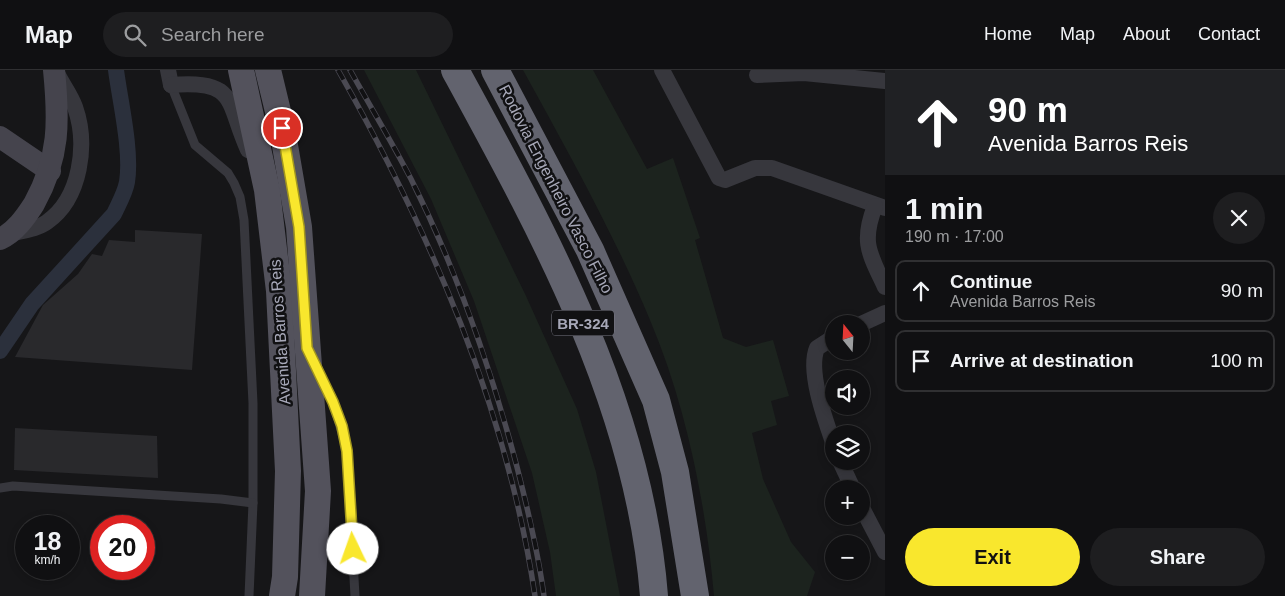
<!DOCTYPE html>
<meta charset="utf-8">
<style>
:root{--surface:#101012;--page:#1e1e20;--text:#f1f3f6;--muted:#9c9d9f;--line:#303032;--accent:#f9e72d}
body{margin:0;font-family:Arial,sans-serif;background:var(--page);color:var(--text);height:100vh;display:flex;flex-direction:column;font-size:19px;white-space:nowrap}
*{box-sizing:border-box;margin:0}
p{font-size:16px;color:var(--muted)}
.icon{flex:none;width:28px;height:28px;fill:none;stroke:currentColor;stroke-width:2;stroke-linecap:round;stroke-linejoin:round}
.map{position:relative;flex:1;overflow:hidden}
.side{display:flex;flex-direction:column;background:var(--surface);width:400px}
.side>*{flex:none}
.banner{background:#202124;color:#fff;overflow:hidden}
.needle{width:32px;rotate:342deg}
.tools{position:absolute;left:825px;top:245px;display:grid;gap:10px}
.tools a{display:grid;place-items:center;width:45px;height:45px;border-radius:50%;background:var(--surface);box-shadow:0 2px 8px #0003,0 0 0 1px var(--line);font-size:25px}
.speed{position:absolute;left:15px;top:445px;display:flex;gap:10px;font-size:25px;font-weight:700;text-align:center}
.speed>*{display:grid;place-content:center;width:65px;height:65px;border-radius:50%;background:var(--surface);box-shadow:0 2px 8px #0003,0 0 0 1px var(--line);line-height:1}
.speed small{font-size:12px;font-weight:400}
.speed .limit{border:8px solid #d22;background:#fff;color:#111}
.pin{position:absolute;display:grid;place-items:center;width:42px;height:42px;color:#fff;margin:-21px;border:2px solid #fff;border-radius:50%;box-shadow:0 1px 5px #0007}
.me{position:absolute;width:55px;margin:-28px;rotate:357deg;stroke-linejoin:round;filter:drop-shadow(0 0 4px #0008)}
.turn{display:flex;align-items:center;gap:18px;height:105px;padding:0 20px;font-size:22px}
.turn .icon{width:65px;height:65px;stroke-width:2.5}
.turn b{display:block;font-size:35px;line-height:42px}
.round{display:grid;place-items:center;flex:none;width:52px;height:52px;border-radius:26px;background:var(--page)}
.head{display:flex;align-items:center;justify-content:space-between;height:85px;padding:0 20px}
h1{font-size:30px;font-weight:700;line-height:38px}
.button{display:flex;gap:10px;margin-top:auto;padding:10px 20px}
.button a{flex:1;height:58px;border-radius:30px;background:var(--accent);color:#111;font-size:20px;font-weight:700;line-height:58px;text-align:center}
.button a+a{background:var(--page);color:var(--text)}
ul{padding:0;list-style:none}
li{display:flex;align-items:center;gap:15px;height:62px;margin:0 10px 8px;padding:0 10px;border:2px solid var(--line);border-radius:10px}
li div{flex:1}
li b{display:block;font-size:19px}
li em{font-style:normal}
header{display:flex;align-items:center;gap:30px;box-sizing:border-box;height:70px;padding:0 25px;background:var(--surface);border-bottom:1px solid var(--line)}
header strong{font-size:24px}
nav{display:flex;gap:28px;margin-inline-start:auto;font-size:18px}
.search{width:350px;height:45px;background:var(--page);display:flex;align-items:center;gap:12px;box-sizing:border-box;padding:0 18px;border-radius:28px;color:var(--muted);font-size:19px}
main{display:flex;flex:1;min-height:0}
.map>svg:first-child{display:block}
.green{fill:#1c231e}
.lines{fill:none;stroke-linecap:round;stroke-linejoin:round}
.canal{stroke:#2b303c;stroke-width:16}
.building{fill:#29292c}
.lane{stroke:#37373d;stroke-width:9}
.street{stroke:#37373d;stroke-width:16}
.secondary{stroke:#45444d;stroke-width:22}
.primary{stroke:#53525c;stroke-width:26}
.highway{stroke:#62636e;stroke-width:28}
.rail-casing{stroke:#4a4952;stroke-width:5.5}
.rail{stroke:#111113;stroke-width:4;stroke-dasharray:11;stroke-linecap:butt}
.route-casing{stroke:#a2961d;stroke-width:12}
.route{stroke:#f9e72d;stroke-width:9}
.labels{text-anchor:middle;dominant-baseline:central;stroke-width:5;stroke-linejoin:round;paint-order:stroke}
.shield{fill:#111113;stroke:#7a7b86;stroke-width:1}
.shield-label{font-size:15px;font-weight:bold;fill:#a7a8b8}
.street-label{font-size:16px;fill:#a7a8b8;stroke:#111113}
</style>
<header>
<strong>Map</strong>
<div class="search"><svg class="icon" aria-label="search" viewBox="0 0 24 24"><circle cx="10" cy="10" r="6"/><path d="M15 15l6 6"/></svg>Search here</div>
<nav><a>Home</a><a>Map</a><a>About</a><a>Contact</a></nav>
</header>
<main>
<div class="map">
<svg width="885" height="526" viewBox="0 0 885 526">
<rect width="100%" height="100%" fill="#161618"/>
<g class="green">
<path d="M364 0H416L526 226 577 339 596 402 620 526H556L550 482 532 403 474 231 431 129Z"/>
<path d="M523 0H593L647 99 673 88 700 168 695 170 723 268 746 277 773 270 789 326 771 331 777 355 752 363 763 409 791 472 815 502 807 526H714C706 434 686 335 650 250 614 164 568 82 523 0Z"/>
</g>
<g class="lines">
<path class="canal" d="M0 281 32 234 114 144C119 133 125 123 127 112 132 81 120 31 116 0"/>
</g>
<g class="building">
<path d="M135 160 202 164 192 300 15 287 43 235 78 204 92 184 102 186 109 170 135 172Z"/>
<path d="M15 358 157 366 158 408 14 400Z"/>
</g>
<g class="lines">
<g class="lane">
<path d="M171 15 195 75 228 103 234 113 240 127 244 150 253 333V433L249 526"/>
<path d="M319 302 333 332 347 381 355 526"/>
<path d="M0 418 13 416 221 429 253 433"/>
</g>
<g class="street">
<path d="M168 0 171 15"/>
<path d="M662 0 719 108 725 110 755 98H772L885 138"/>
<path d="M757 5 804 3 885 11"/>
<path d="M171 15C238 10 226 31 248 80"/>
<path d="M875 136C861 172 869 183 885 217"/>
<path d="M10 164C21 161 38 159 47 152 81 128 88 74 75 37 71 25 62 14 57 3"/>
<path d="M861 254 885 243"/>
<path d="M834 267 817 278C807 301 826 352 834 375"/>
<path d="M840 391 853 419"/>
<path d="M861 436 885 482"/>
</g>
<g class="secondary">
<path d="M0 67 50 101"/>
<path d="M0 169C15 162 25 148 34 134 60 87 59 51 54 0"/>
</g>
<g class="primary">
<path d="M241 0 267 120 279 221 288 401 285 507 282 526"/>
<path d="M268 0 282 58 299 157 318 421 312 526"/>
</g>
<g class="highway">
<path d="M455 0C545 165 639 335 654 526"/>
<path d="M495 0 590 180 656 330 675 402 695 526"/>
</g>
<g class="rail-casing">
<g id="rail">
<path d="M338 0C431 164 507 338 535 526"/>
<path d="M350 0C370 36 392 72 411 109 457 201 491 298 517 397 528 440 538 482 544 526"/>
</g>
</g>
<use href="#rail" class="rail"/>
</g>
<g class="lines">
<g class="route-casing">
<path id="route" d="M282 58 299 157 307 278 333 332 342 356 347 381 353 479"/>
</g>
<use href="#route" class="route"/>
</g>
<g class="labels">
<rect class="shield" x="552" y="240.5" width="62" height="25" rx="4"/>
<g class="shield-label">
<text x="583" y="253">BR-324</text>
</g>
<g class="street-label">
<text transform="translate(556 119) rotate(63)">Rodovia Engenheiro Vasco Filho</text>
<text transform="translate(280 262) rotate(-94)">Avenida Barros Reis</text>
</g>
</g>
</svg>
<div class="tools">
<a><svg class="needle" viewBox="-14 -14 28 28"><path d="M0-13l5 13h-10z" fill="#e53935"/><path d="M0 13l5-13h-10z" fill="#9c9d9f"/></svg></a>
<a><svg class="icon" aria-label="sound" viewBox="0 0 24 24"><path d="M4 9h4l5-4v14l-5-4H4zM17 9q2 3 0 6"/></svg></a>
<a><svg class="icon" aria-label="layers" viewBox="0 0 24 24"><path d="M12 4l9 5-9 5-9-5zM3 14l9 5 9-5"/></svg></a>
<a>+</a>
<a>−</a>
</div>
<div class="speed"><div>18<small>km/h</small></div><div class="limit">20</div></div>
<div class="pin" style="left:282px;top:58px;background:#d93025"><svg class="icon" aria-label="arrive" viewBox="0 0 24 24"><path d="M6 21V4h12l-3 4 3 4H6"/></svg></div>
<svg class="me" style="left:353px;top:479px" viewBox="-20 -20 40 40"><circle r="19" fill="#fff"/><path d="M0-13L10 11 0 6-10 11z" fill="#f9e72d"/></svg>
</div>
<section class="side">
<div class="banner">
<div class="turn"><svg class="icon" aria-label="ahead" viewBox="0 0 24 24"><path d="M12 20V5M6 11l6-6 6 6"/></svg><div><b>90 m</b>Avenida Barros Reis</div></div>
</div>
<div class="head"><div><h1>1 min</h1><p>190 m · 17:00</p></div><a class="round"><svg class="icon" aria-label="close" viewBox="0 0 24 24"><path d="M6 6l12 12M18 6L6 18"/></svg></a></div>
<ul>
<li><svg class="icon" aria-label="ahead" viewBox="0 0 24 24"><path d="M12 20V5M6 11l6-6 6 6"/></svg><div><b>Continue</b><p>Avenida Barros Reis</p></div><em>90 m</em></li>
<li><svg class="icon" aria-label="arrive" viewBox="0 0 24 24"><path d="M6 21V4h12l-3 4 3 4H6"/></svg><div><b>Arrive at destination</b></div><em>100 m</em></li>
</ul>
<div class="button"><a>Exit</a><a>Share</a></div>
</section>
</main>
